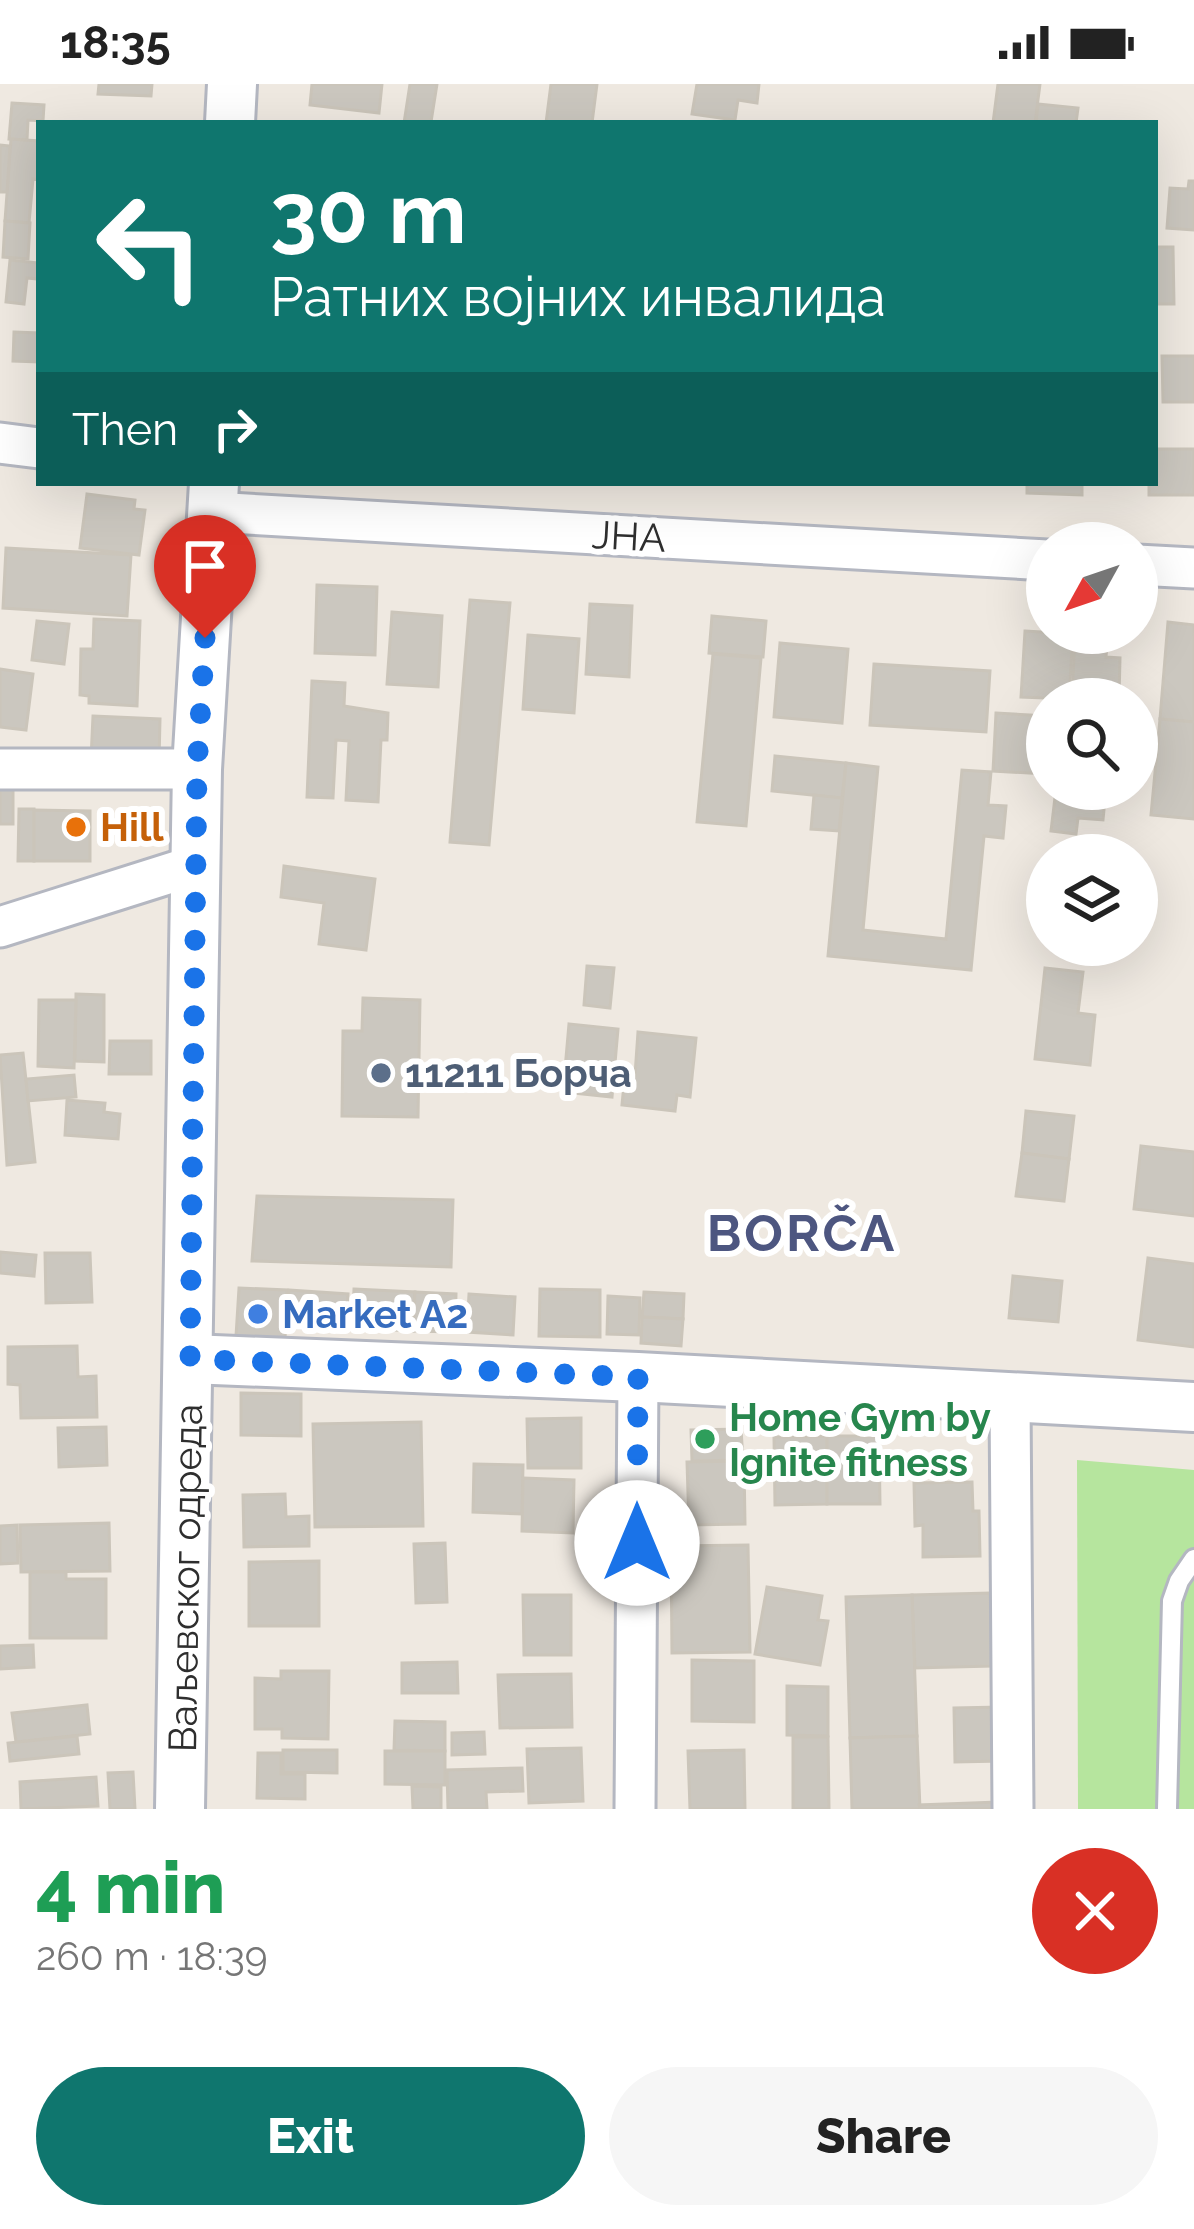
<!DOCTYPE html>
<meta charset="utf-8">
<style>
:root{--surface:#fff;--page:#f6f6f6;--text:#222;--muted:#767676;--accent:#0f766e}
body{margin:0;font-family:Raleway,sans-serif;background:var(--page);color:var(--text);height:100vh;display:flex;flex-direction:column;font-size:45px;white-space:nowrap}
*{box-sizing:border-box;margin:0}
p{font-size:39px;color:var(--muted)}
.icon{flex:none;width:66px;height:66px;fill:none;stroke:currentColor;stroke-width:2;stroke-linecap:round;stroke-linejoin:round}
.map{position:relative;height:1725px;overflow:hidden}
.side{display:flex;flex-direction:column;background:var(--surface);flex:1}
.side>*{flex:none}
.guide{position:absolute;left:36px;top:36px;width:1122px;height:366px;border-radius:0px;box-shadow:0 12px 48px #0002;background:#0f766e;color:#fff;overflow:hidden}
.needle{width:78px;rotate:230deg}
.controls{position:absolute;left:1026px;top:438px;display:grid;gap:24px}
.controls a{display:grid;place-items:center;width:132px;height:132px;border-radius:50%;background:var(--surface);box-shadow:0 12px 48px #0002;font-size:60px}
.pin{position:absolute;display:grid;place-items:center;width:102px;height:102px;color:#fff;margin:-123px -51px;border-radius:50% 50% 50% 0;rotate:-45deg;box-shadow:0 0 12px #0007}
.pin .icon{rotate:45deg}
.me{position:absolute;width:132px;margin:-66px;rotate:0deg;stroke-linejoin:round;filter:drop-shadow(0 0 9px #0008)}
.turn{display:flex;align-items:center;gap:42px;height:252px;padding:0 36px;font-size:54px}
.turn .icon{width:156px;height:156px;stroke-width:2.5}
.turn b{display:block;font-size:84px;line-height:102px}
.then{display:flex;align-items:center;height:114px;padding:0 36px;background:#0003;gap:24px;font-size:45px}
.round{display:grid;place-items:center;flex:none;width:126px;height:126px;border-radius:63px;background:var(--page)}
.overview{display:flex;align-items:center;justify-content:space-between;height:204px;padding:0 36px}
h1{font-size:72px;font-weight:800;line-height:90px;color:#1e9e55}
.cta{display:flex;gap:24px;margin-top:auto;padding:24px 36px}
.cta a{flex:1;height:138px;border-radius:72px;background:var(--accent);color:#fff;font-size:48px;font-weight:800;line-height:138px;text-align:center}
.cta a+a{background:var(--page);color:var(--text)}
.status{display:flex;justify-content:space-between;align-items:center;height:84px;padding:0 60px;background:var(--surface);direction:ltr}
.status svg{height:33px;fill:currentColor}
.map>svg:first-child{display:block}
.green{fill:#b6e59e}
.building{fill:#cbc7bf;stroke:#cbc5ba;stroke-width:3}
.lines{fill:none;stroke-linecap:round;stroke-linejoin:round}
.service-casing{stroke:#b4b7c1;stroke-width:24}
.minor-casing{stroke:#b4b7c1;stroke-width:45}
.tertiary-casing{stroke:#b4b7c1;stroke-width:54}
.service{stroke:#fff;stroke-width:18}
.minor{stroke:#fff;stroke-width:39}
.tertiary{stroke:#fff;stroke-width:48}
.route{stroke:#1a73e8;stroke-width:21;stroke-dasharray:0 37.8}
.food-dot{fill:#e8710a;stroke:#fff;stroke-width:4.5}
.service-dot{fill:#5c6f8a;stroke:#fff;stroke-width:4.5}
.shop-dot{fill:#3f7fe0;stroke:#fff;stroke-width:4.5}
.leisure-dot{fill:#2e9e5b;stroke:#fff;stroke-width:4.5}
.labels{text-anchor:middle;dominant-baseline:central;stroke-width:12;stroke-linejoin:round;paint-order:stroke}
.street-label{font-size:39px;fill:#2e2e2e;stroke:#fff}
.food-label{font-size:39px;font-weight:bold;fill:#c56008;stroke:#fff;text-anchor:start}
.service-label{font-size:39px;font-weight:bold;fill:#4e5e75;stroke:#fff;text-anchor:start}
.shop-label{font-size:39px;font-weight:bold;fill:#366cbe;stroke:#fff;text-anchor:start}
.leisure-label{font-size:39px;font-weight:bold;fill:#27864d;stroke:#fff;text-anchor:start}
.district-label{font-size:51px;font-weight:bold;letter-spacing:3px;fill:#4d5680;stroke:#fff}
</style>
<div class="status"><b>18:35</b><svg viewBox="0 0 49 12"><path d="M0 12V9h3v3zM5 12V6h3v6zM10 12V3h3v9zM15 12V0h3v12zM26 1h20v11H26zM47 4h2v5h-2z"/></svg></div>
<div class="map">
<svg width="1194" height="1725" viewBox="0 0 1194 1725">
<rect width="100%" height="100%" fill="#efe9e1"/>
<path class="green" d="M1077 1376 1194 1386V1725H1078Z"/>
<g class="building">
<path d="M99 0H152L151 12 98 10Z"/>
<path d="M312 0H382L379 29 310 21Z"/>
<path d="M410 0H437L431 38 439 39H404Z"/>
<path d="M551 0H597L592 39H546Z"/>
<path d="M697 0H759L757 19 738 16 735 36 692 30Z"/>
<path d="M998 0H1040L1035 39H993Z"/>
<path d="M12 19 44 21 43 37 28 36 27 56 9 55Z"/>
<path d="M1038 20 1078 24 1076 39H1036Z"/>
<path d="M11 55 39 57V96L33 95 29 139 5 137Z"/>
<path d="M0 61 10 62 7 108H0Z"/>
<path d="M1189 97H1194V146L1167 144 1170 104 1188 105Z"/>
<path d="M5 137 30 139 28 175 3 173Z"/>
<path d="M1155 163H1173L1174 220H1155Z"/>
<path d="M10 176 39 179 38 195 27 194 24 220 6 218Z"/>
<path d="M14 248 39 249V278L13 277Z"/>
<path d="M1162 272H1194V318H1163Z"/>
<path d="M1155 365H1194V411H1149V399H1155Z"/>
<path d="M1027 399H1082V411L1027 409Z"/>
<path d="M87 410 135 416 134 425 145 426 139 471 80 464Z"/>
<path d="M6 464 131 471 127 532 3 524Z"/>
<path d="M317 501 377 503 375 571 315 569Z"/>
<path d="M470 516 510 519 489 761 450 758Z"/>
<path d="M590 520 632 522 629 593 586 590Z"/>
<path d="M392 528 442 532 438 603 387 600Z"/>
<path d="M712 532 766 537 763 573 709 569Z"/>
<path d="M94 535 140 537 137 622 89 619V612L80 611 81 565H93Z"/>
<path d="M37 537 69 540 64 580 32 576Z"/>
<path d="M1168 538 1194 541V638L1160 635Z"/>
<path d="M1025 547 1073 550 1069 615 1021 613Z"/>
<path d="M1075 549H1108L1106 573 1120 574 1119 615H1072Z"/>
<path d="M528 551 579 555 574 629 523 625Z"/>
<path d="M780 559 848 565 842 639 774 633Z"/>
<path d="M713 570 761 574 746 742 697 738Z"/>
<path d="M874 580 990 587 986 648 870 641Z"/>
<path d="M0 585 33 590 26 646 0 643Z"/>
<path d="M312 597 345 599 344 622 388 629 387 656H381L378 718 346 716 349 657 336 656 333 714 307 713Z"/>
<path d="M996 629 1047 632 1045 690 993 687Z"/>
<path d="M93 632 160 635 159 678 91 675Z"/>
<path d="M1160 635 1194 638V735L1151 731Z"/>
<path d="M775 672 846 679 842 714 772 707Z"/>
<path d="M846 679 878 683 863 846 946 855 962 686 991 688 988 721 1006 722 1003 754 984 752 971 886 828 872Z"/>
<rect x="0" y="704" width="13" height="36"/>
<path d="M1056 705H1106L1103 736 1078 734 1076 750 1051 747Z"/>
<path d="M814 711 842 714 839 747 811 745Z"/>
<path d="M19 725H34V777H18Z"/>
<path d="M34 726 90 727V777H34Z"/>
<path d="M284 782 375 795 366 866 319 860 324 819 281 813Z"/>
<path d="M587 882 614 884 610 924 584 921Z"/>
<path d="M1045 884 1083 888 1078 929 1095 931 1090 981 1035 975Z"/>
<path d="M76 910 104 911V978L75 977Z"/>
<path d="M363 914 420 916 418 1033 342 1032 343 947H362Z"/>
<path d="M39 916H76L74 984 38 982Z"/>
<path d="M569 940 618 945 612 1013 563 1008Z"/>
<path d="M638 948 696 954 690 1013 677 1011 675 1027 622 1021 625 990 635 991Z"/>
<path d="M110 957H151V990H109Z"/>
<path d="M23 969 35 1078 7 1081 0 971Z"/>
<path d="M74 991 76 1013 28 1017 26 995Z"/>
<path d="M67 1016 105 1019 104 1028 120 1030 118 1055 65 1051Z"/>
<path d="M1026 1027 1074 1032 1069 1075 1022 1069Z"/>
<path d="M1141 1062 1194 1068V1132L1134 1125Z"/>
<path d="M1022 1069 1069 1075 1064 1117 1016 1112Z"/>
<path d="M257 1112 453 1116 451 1183 252 1177Z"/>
<path d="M0 1168 36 1171 34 1192 0 1189Z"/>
<path d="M45 1169H90L92 1218 46 1219Z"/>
<path d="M1148 1174 1194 1180V1263L1138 1256Z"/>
<path d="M1013 1192 1062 1197 1058 1238 1009 1234Z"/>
<path d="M239 1204 287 1206 285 1255 236 1252Z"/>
<path d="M354 1205 415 1208 413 1247 352 1244Z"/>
<path d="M540 1205 600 1206V1253L539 1252Z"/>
<path d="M289 1206 348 1210 346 1245 287 1242Z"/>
<path d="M415 1208 456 1210 455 1248 413 1247Z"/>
<path d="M644 1208 684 1210 683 1235 642 1233Z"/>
<path d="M469 1210 515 1213 513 1251 467 1248Z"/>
<path d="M608 1212 640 1214 639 1251 607 1250Z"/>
<path d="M642 1233 683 1235 681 1262 641 1259Z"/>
<path d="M77 1262 78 1293 96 1292 97 1333 21 1334 20 1301 8 1300V1263Z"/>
<path d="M241 1309 301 1310V1352L241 1351Z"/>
<path d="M581 1334V1384H528L527 1335Z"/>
<path d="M421 1338 423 1442 315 1443 313 1340Z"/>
<path d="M106 1343 107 1381 59 1383 58 1344Z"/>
<path d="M741 1345 743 1376 692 1377 691 1346Z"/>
<path d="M827 1352V1420L775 1421 774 1353Z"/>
<path d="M827 1352H879L880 1420H827Z"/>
<path d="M744 1377 745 1440 689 1441 687 1378Z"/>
<path d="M474 1380 523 1381 522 1430 473 1428Z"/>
<path d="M523 1394 574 1396 573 1449 522 1447Z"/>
<path d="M972 1398 973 1427H979L980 1472 923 1473V1441L915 1442 914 1399Z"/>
<path d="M285 1410 286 1433 309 1432V1462L244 1463 243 1411Z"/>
<path d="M109 1439 110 1487 21 1488 20 1441Z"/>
<path d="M17 1441 18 1479 0 1480V1442Z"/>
<path d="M445 1459 447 1518 416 1519 414 1460Z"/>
<path d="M748 1461 750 1568 672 1569 671 1462Z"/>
<path d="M319 1477V1542H249V1478Z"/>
<path d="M30 1488H66V1495H106V1554H30Z"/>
<path d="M767 1503 822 1512 818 1536 828 1537 820 1581 755 1570Z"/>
<path d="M990 1509 992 1582 915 1584 912 1511Z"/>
<path d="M523 1511H571V1571H524Z"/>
<path d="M912 1511 917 1652 850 1654 846 1513Z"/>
<path d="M33 1561 34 1583 0 1585V1562Z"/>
<path d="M692 1576 754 1577V1638L692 1637Z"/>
<path d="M457 1578 458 1609H402V1579Z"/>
<path d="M281 1587H329L328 1655 282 1654V1645H255V1594L281 1595Z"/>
<path d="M571 1590 572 1643 500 1644 498 1591Z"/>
<path d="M787 1602 828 1603V1652L787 1651Z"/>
<path d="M87 1621 90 1650 16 1658 12 1629Z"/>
<path d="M1001 1623 1002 1677 955 1678 954 1624Z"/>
<path d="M395 1637 445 1638V1667L394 1666Z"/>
<path d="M484 1648 485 1670 452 1671V1649Z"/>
<path d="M77 1652 79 1670 10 1677 8 1659Z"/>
<path d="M917 1652 920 1725H852L850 1654Z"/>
<path d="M793 1653H828L829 1725H793Z"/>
<path d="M581 1664 583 1717 529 1719 527 1665Z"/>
<path d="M283 1666H337V1689L283 1688Z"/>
<path d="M744 1666 745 1725H690L688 1667Z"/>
<path d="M385 1667H445V1701L385 1700Z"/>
<path d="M258 1669H281V1690H305V1715L257 1714Z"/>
<path d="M522 1684 523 1707 486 1708 487 1725H448L447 1686Z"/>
<path d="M133 1688 135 1725H110L108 1689Z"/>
<path d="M96 1693 98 1722 21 1725 20 1698Z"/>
<path d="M412 1702 441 1703V1725H413Z"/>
<path d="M997 1718V1725H920L919 1721Z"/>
</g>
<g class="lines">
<g class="service-casing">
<path id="service" d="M1167 1725 1172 1517 1179 1497 1194 1475"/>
</g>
<g class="minor-casing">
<g id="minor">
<path d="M0 359 39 364"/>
<path d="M212 428 1047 476"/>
<path d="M1137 481 1194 484"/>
<path d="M0 685H197"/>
<path d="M0 843 196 781"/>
<path d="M1010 1315 1013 1725"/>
<path d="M635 1725 638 1293"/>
</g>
</g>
<g class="tertiary-casing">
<g id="tertiary">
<path d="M230 39 232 0"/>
<path d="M190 1275 638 1293 1194 1323"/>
<path d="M180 1725 197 685 214 399"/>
</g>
</g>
<use href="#service" class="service"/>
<use href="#minor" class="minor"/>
<use href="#tertiary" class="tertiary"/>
</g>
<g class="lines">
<path class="route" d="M205 554 197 685 190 1275 638 1293 637 1459"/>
</g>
<circle class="food-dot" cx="76" cy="743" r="12"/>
<circle class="service-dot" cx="381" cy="989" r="12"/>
<circle class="shop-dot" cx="258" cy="1230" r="12"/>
<circle class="leisure-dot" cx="705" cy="1355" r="12"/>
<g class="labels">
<g class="street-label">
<text transform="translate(629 452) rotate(3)">ЈНА</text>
<text transform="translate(185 1494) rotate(-89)">Ваљевског одреда</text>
</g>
<g class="food-label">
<text x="100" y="743">Hill</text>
</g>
<g class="service-label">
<text x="405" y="989">11211 Борча</text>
</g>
<g class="shop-label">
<text x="282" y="1230">Market A2</text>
</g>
<g class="leisure-label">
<text x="729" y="1333">Home Gym by<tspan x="729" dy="45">Ignite fitness</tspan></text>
</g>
<g class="district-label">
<text x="802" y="1149">BORČA</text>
</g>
</g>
</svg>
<div class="controls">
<a><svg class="needle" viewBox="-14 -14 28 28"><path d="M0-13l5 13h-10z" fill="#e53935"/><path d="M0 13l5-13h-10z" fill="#767676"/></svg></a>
<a><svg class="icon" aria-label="search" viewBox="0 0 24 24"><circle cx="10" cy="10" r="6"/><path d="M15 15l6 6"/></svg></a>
<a><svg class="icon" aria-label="layers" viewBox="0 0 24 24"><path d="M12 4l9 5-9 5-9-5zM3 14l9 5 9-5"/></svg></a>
</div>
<div class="pin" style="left:205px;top:554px;background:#d93025"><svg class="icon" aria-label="arrive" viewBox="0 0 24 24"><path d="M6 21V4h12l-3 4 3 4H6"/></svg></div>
<svg class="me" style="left:637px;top:1459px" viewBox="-20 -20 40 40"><circle r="19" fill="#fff"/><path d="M0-13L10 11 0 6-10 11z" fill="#1a73e8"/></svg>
<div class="guide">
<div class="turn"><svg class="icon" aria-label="left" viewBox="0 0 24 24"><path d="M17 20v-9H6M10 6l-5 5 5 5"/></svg><div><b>30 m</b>Ратних војних инвалида</div></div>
<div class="then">Then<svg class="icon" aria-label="right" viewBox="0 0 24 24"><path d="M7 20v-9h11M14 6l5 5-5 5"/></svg></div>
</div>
</div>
<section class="side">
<div class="overview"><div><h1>4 min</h1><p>260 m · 18:39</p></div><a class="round" style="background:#d93025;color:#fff"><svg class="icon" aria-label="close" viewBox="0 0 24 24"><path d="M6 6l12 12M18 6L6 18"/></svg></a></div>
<div class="cta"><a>Exit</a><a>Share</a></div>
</section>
